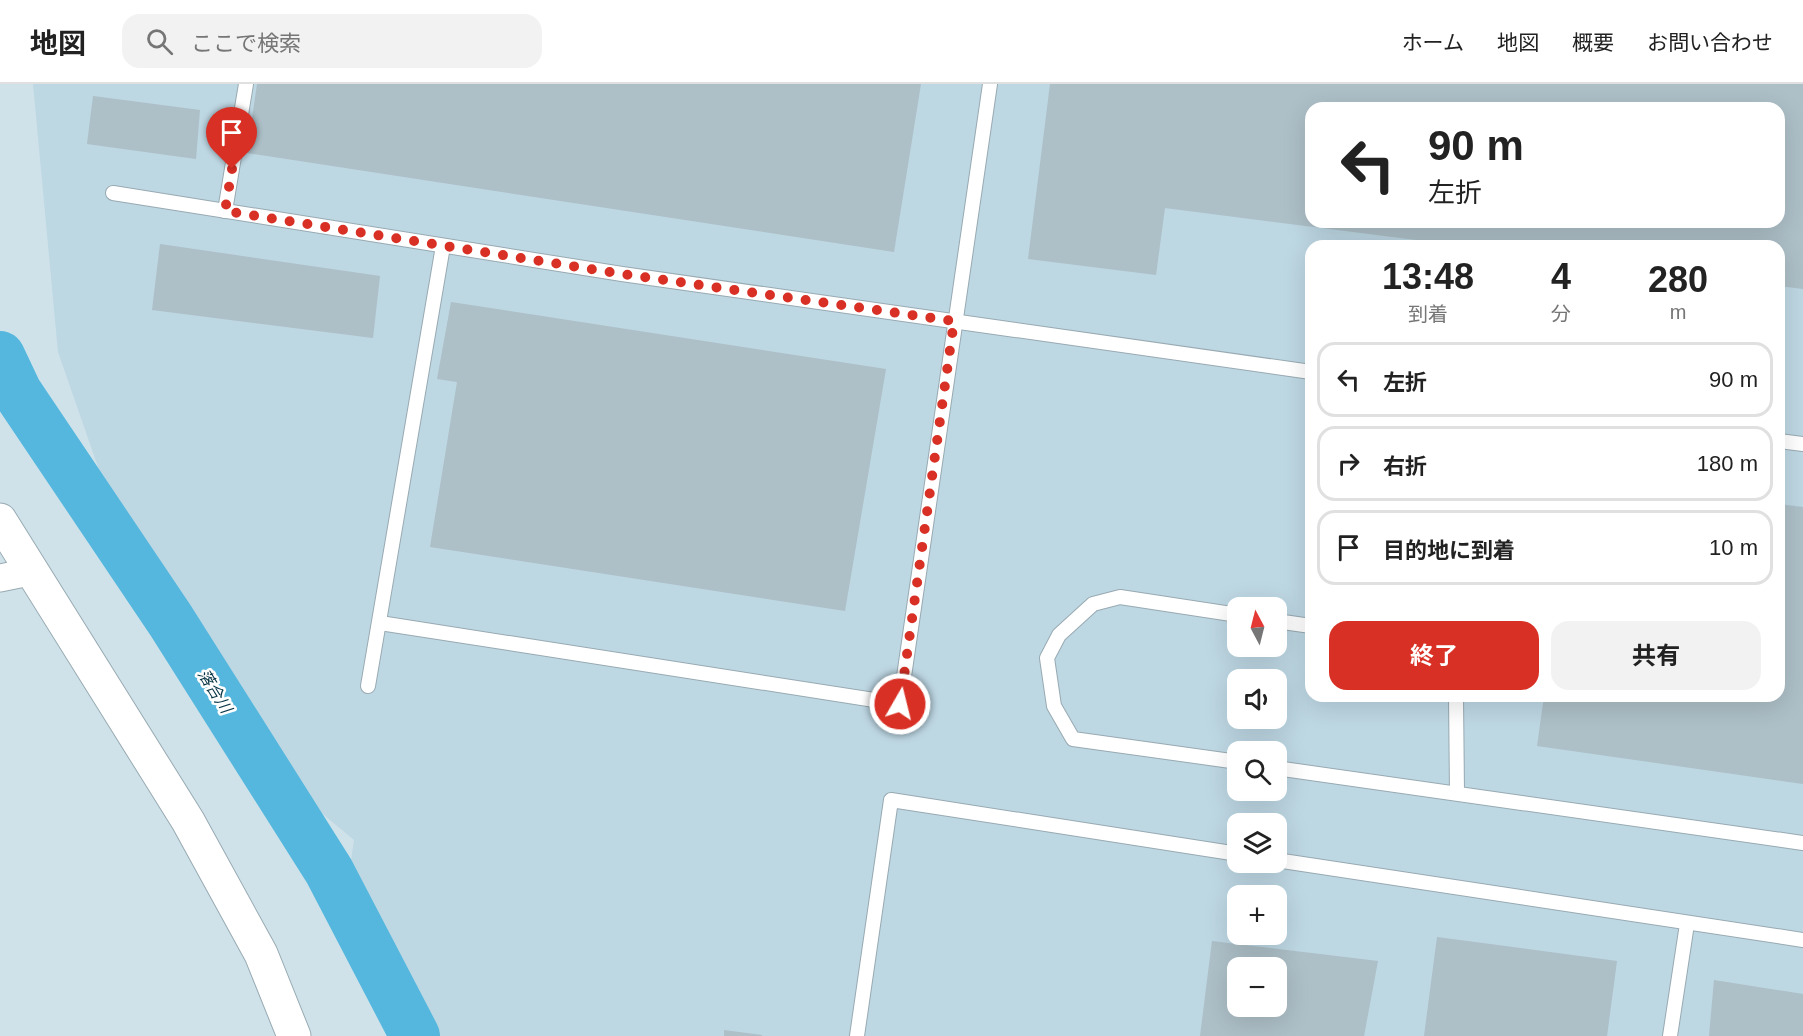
<!DOCTYPE html>
<html lang="ja">
<meta charset="utf-8">
<style>
:root{--surface:#fff;--page:#f2f2f2;--text:#222;--muted:#767676;--line:#e0e0e0;--accent:#d93025}
body{margin:0;font-family:Helvetica,"Noto Sans JP",sans-serif;background:var(--page);color:var(--text);height:100vh;display:flex;flex-direction:column;font-size:22px;white-space:nowrap}
*{box-sizing:border-box;margin:0}
p{font-size:20px;color:var(--muted)}
.icon{flex:none;width:33px;height:33px;fill:none;stroke:currentColor;stroke-width:2;stroke-linecap:round;stroke-linejoin:round}
.map{position:relative;flex:1;overflow:hidden}
.side{position:absolute;left:1305px;top:156px;width:480px;height:462px;display:flex;flex-direction:column;background:var(--surface);border-radius:18px;box-shadow:0 6px 24px #0002}
.side>*{flex:none}
.guide{position:absolute;left:1305px;top:18px;width:480px;height:126px;border-radius:18px;box-shadow:0 6px 24px #0002;background:#fff;color:var(--text);overflow:hidden}
.needle{width:39px;rotate:353deg}
.buttons{position:absolute;left:1227px;top:513px;display:grid;gap:12px}
.buttons a{display:grid;place-items:center;width:60px;height:60px;border-radius:12px;background:var(--surface);box-shadow:0 6px 24px #0002;font-size:30px}
.pin{position:absolute;display:grid;place-items:center;width:51px;height:51px;color:#fff;margin:-62px -26px;border-radius:50% 50% 50% 0;rotate:-45deg;box-shadow:0 0 6px #0007}
.pin .icon{rotate:45deg}
.me{position:absolute;width:66px;margin:-33px;rotate:8deg;stroke-linejoin:round;filter:drop-shadow(0 0 4px #0008)}
.turn{display:flex;align-items:center;gap:21px;height:126px;padding:0 24px;font-size:27px}
.turn .icon{width:78px;height:78px;stroke-width:2.5}
.turn b{display:block;font-size:42px;line-height:51px}
.eta{display:flex;justify-content:space-evenly;align-items:center;height:102px;text-align:center}
.eta b{font-size:36px;font-weight:700;line-height:42px}
.action{display:flex;gap:12px;margin-top:auto;padding:12px 24px}
.action a{flex:1;height:69px;border-radius:18px;background:var(--accent);color:#fff;font-size:24px;font-weight:700;line-height:69px;text-align:center}
.action a+a{background:var(--page);color:var(--text)}
ul{padding:0;list-style:none}
li{display:flex;align-items:center;gap:18px;height:75px;margin:0 12px 9px;padding:0 12px;border:3px solid var(--line);border-radius:18px}
li div{flex:1}
li b{display:block;font-size:22px}
li em{font-style:normal}
header{display:flex;align-items:center;gap:36px;box-sizing:border-box;height:84px;padding:0 30px;background:var(--surface);border-bottom:2px solid var(--line)}
header strong{font-size:28px}
nav{display:flex;gap:33px;margin-inline-start:auto;font-size:21px}
.search{width:420px;height:54px;background:var(--page);display:flex;align-items:center;gap:15px;box-sizing:border-box;padding:0 21px;border-radius:18px;color:var(--muted);font-size:22px}
.map>svg:first-child{display:block}
.built{fill:#bdd7e3;fill-rule:evenodd}
.lines{fill:none;stroke-linecap:round;stroke-linejoin:round}
.river{stroke:#55b7de;stroke-width:50}
.building{fill:#adbfc7;fill-rule:evenodd}
.service-casing{stroke:#98aab2;stroke-width:16}
.minor-casing{stroke:#98aab2;stroke-width:29}
.tertiary-casing{stroke:#98aab2;stroke-width:35}
.service{stroke:#fff;stroke-width:14}
.minor{stroke:#fff;stroke-width:27}
.tertiary{stroke:#fff;stroke-width:33}
.route{stroke:#d93025;stroke-width:10;stroke-dasharray:0 18}
.labels{text-anchor:middle;dominant-baseline:central;stroke-width:5;stroke-linejoin:round;paint-order:stroke}
.water-label{font-size:16px;font-style:italic;fill:#063444;stroke:#fff}
</style>
<header>
<strong>地図</strong>
<div class="search"><svg class="icon" aria-label="search" viewBox="0 0 24 24"><circle cx="10" cy="10" r="6"/><path d="M15 15l6 6"/></svg>ここで検索</div>
<nav><a>ホーム</a><a>地図</a><a>概要</a><a>お問い合わせ</a></nav>
</header>
<div class="map">
<svg width="1803" height="952" viewBox="0 0 1803 952">
<rect width="100%" height="100%" fill="#cfe2ea"/>
<path class="built" d="M33 0H1803V952H419L349 790 354 756 294 706 105 403 58 268ZM1311 24H1779V138H1311ZM1311 162H1779V612H1311ZM1238 524H1276V562H1238ZM1238 596H1276V634H1238ZM1238 668H1276V706H1238ZM1238 740H1276V778H1238ZM1238 812H1276V850H1238ZM1238 884H1276V922H1238Z"/>
<g class="lines">
<path class="river" d="M0 272 17 308 171 537 329 787 415 952"/>
</g>
<g class="building">
<path d="M257 0H921L894 168 247 69Z"/>
<path d="M1050 0H1803V205L1779 202V162H1463L1165 124 1156 191 1028 175ZM1311 24H1779V138H1311Z"/>
<path d="M93 12 200 26 196 75 87 60Z"/>
<path d="M160 160 380 192 373 254 152 226Z"/>
<path d="M451 218 886 285 845 527 430 463 457 298 437 295Z"/>
<path d="M1779 420 1803 423V700L1537 662 1544 612H1779Z"/>
<path d="M1437 853 1617 877 1607 952H1424Z"/>
<path d="M1212 857 1378 877 1364 952H1200ZM1238 884H1276V922H1238Z"/>
<path d="M1714 896 1803 910V952H1709Z"/>
<path d="M724 946 762 951V952H724Z"/>
</g>
<g class="lines">
<g class="service-casing">
<g id="service">
<path d="M113 109 622 190 1311 288"/>
<path d="M225 127 246 0"/>
<path d="M1779 357 1803 360"/>
<path d="M1238 531 1120 513 1093 520 1059 551 1047 574 1054 622 1073 655 1238 678"/>
<path d="M1276 537 1311 542"/>
<path d="M380 539 900 620 990 0"/>
<path d="M368 602 443 162"/>
<path d="M1456 612 1457 709"/>
<path d="M1276 684 1803 759"/>
<path d="M1276 776 1803 856"/>
<path d="M857 952 891 716 1238 770"/>
<path d="M1670 952 1687 840"/>
</g>
</g>
<g class="minor-casing">
<path id="minor" d="M0 494 34 487"/>
</g>
<g class="tertiary-casing">
<path id="tertiary" d="M0 436 188 737 261 870 294 952"/>
</g>
<use href="#service" class="service"/>
<use href="#minor" class="minor"/>
<use href="#tertiary" class="tertiary"/>
</g>
<g class="lines">
<path class="route" d="M232 85 225 127 622 190 954 237 900 620"/>
</g>
<g class="labels">
<g class="water-label">
<text transform="translate(215 607) rotate(58)">落合川</text>
</g>
</g>
</svg>
<div class="buttons">
<a><svg class="needle" viewBox="-14 -14 28 28"><path d="M0-13l5 13h-10z" fill="#e53935"/><path d="M0 13l5-13h-10z" fill="#767676"/></svg></a>
<a><svg class="icon" aria-label="sound" viewBox="0 0 24 24"><path d="M4 9h4l5-4v14l-5-4H4zM17 9q2 3 0 6"/></svg></a>
<a><svg class="icon" aria-label="search" viewBox="0 0 24 24"><circle cx="10" cy="10" r="6"/><path d="M15 15l6 6"/></svg></a>
<a><svg class="icon" aria-label="layers" viewBox="0 0 24 24"><path d="M12 4l9 5-9 5-9-5zM3 14l9 5 9-5"/></svg></a>
<a>+</a>
<a>−</a>
</div>
<div class="pin" style="left:232px;top:85px;background:#d93025"><svg class="icon" aria-label="arrive" viewBox="0 0 24 24"><path d="M6 21V4h12l-3 4 3 4H6"/></svg></div>
<svg class="me" style="left:900px;top:620px" viewBox="-20 -20 40 40"><circle r="17" fill="#d93025" stroke="#fff" stroke-width="3"/><path d="M0-11L8 9 0 5-8 9z" fill="#fff"/></svg>
<div class="guide">
<div class="turn"><svg class="icon" aria-label="left" viewBox="0 0 24 24"><path d="M17 20v-9H6M10 6l-5 5 5 5"/></svg><div><b>90 m</b>左折</div></div>
</div>
<section class="side">
<div class="eta">
<div><b>13:48</b><p>到着</p></div>
<div><b>4</b><p>分</p></div>
<div><b>280</b><p>m</p></div>
</div>
<ul>
<li><svg class="icon" aria-label="left" viewBox="0 0 24 24"><path d="M17 20v-9H6M10 6l-5 5 5 5"/></svg><div><b>左折</b></div><em>90 m</em></li>
<li><svg class="icon" aria-label="right" viewBox="0 0 24 24"><path d="M7 20v-9h11M14 6l5 5-5 5"/></svg><div><b>右折</b></div><em>180 m</em></li>
<li><svg class="icon" aria-label="arrive" viewBox="0 0 24 24"><path d="M6 21V4h12l-3 4 3 4H6"/></svg><div><b>目的地に到着</b></div><em>10 m</em></li>
</ul>
<div class="action"><a>終了</a><a>共有</a></div>
</section>
</div>
